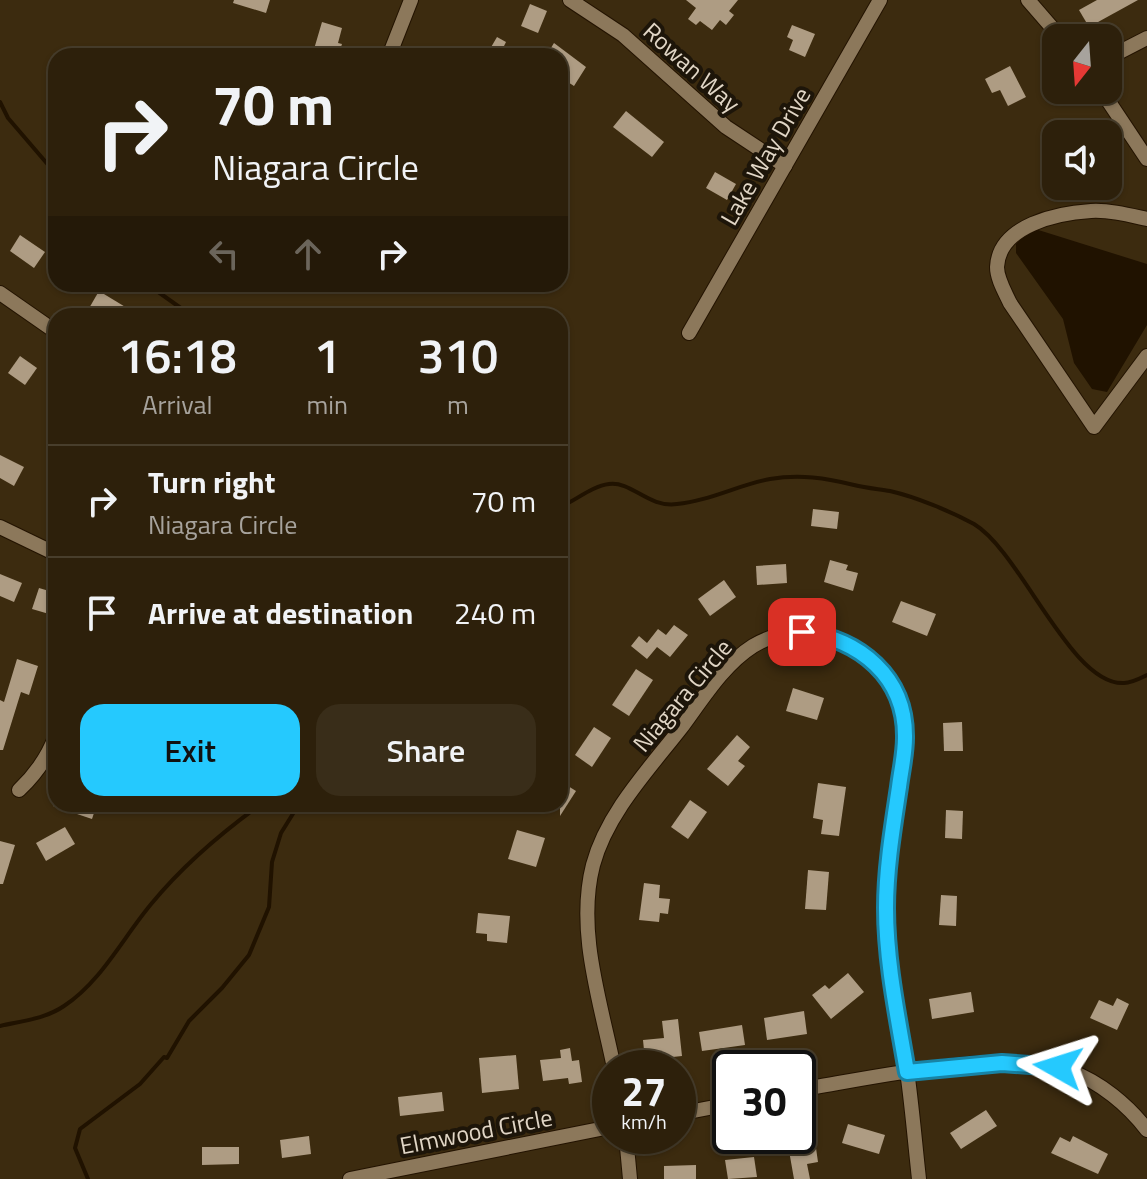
<!DOCTYPE html>
<style>
:root{--surface:#2d200b;--page:#392d19;--text:#f1f3f6;--muted:#a7a39d;--line:#483e2c;--accent:#25c9fe}
body{margin:0;font-family:"Titillium Web",sans-serif;background:var(--page);color:var(--text);height:100vh;display:flex;flex-direction:column;font-size:30px;white-space:nowrap}
*{box-sizing:border-box;margin:0}
p{font-size:26px;color:var(--muted)}
.icon{flex:none;width:44px;height:44px;fill:none;stroke:currentColor;stroke-width:2;stroke-linecap:round;stroke-linejoin:round}
.map{position:relative;flex:1;overflow:hidden}
.details{position:absolute;left:48px;top:308px;width:520px;height:504px;display:flex;flex-direction:column;background:var(--surface);border-radius:24px;box-shadow:0 2px 6px #0004,0 0 0 2px var(--line)}
.details>*{flex:none}
.guide{position:absolute;left:48px;top:48px;width:520px;height:244px;border-radius:24px;box-shadow:0 2px 6px #0004,0 0 0 2px var(--line);background:#2d200b;color:var(--text);overflow:hidden}
.needle{width:52px;rotate:197deg}
.buttons{position:absolute;left:1042px;top:24px;display:grid;gap:16px}
.buttons a{display:grid;place-items:center;width:80px;height:80px;border-radius:16px;background:var(--surface);box-shadow:0 2px 6px #0004,0 0 0 2px var(--line);font-size:40px}
.speed{position:absolute;left:592px;top:1050px;display:flex;gap:16px;font-size:40px;font-weight:700;text-align:center}
.speed>*{display:grid;place-content:center;width:104px;height:104px;border-radius:50%;background:var(--surface);box-shadow:0 2px 6px #0004,0 0 0 2px var(--line);line-height:1}
.speed small{font-size:20px;font-weight:400}
.speed .limit{border:4px solid #111;border-radius:12px;background:#fff;color:#111}
.pin{position:absolute;display:grid;place-items:center;width:68px;height:68px;color:#fff;margin:-34px;border-radius:16px;box-shadow:0 4px 12px #0006}
.me{position:absolute;width:88px;margin:-44px;rotate:276deg;stroke-linejoin:round;filter:drop-shadow(0 0 6px #0008)}
.turn{display:flex;align-items:center;gap:28px;height:168px;padding:0 32px;font-size:36px}
.turn .icon{width:104px;height:104px;stroke-width:2.5}
.turn b{display:block;font-size:56px;line-height:68px}
.lanes{display:flex;align-items:center;height:76px;padding:0 32px;background:#0003;justify-content:center;gap:40px;direction:ltr}
.lanes .off{opacity:.35}
.eta{display:flex;justify-content:space-evenly;align-items:center;height:136px;text-align:center}
.eta b{font-size:48px;font-weight:600;line-height:56px}
.primary-button{display:flex;gap:16px;margin-top:auto;padding:16px 32px}
.primary-button a{flex:1;height:92px;border-radius:24px;background:var(--accent);color:#111;font-size:32px;font-weight:600;line-height:92px;text-align:center}
.primary-button a+a{background:var(--page);color:var(--text)}
ul{padding:0;list-style:none}
li{display:flex;align-items:center;gap:24px;height:112px;padding:0 32px;border-top:2px solid var(--line)}
li div{flex:1}
li b{display:block;font-size:30px}
li em{font-style:normal}
.map>svg:first-child{display:block}
.water{fill:#201200}
.lines{fill:none;stroke-linecap:round;stroke-linejoin:round}
.stream{stroke:#201200;stroke-width:4}
.building{fill:#ae9c83}
.minor-casing{stroke:#231300;stroke-width:16}
.minor{stroke:#8c785b;stroke-width:14}
.route-casing{stroke:#1883a5;stroke-width:20}
.route{stroke:#25c9fe;stroke-width:14}
.labels{text-anchor:middle;dominant-baseline:central;stroke-width:8;stroke-linejoin:round;paint-order:stroke}
.street-label{font-size:24px;fill:#e1d6c6;stroke:#1d1509}
</style>
<div class="map">
<svg width="1147" height="1179" viewBox="0 0 1147 1179">
<rect width="100%" height="100%" fill="#3c2b0f"/>
<path class="water" d="M1032 228 1147 264V325L1107 392 1092 389 1074 363 1063 319 1016 253V244Z"/>
<g class="lines">
<g class="stream">
<path d="M0 102 8 118 56 174"/>
<path d="M147 284 192 316"/>
<path d="M560 507C575 501 592 486 609 484 632 481 648 508 677 504 709 501 738 485 770 479 800 474 826 478 854 485 866 488 878 489 890 491 916 497 950 511 974 524 1021 552 1071 686 1124 683 1131 683 1141 678 1147 675"/>
<path d="M0 1026C22 1021 45 1019 64 1006 101 982 124 936 152 903 184 864 221 833 261 804"/>
<path d="M88 1179 75 1148 80 1129 140 1084 164 1057 167 1058 189 1021 222 988 249 955 269 907 272 862 281 833 299 804"/>
</g>
</g>
<g class="building">
<path d="M234 0H270L266 13 233 3Z"/>
<path d="M686 0H738L729 11 734 15 726 25 720 20 712 30 700 21 696 25 688 19 696 8Z"/>
<path d="M1097 0H1138L1089 27 1079 10Z"/>
<path d="M530 4 547 11 538 33 521 26Z"/>
<path d="M322 22 342 28 338 43 342 44 338 56H312Z"/>
<path d="M792 25 815 34 805 57 789 50 793 40 787 37Z"/>
<path d="M497 37 506 42 500 54 490 49Z"/>
<path d="M554 43 586 67 574 86 560 77V56H546Z"/>
<path d="M1010 66 1026 97 1008 106 1000 90 992 93 985 79Z"/>
<path d="M626 111 664 142 652 157 613 127Z"/>
<path d="M715 172 736 184 727 200 706 188Z"/>
<path d="M20 235 45 252 34 268 10 251Z"/>
<path d="M99 291 127 308 122 316H98L88 310Z"/>
<path d="M20 356 37 368 25 385 8 373Z"/>
<path d="M0 455 24 467 14 486 0 478Z"/>
<path d="M813 509 839 512 837 529 811 526Z"/>
<path d="M830 560 848 565 846 570 858 573 853 591 824 582Z"/>
<path d="M786 564 787 583 757 585 756 566Z"/>
<path d="M0 574 22 583 14 602 0 596Z"/>
<path d="M724 580 736 597 710 616 698 599Z"/>
<path d="M39 588 56 593V616L32 609Z"/>
<path d="M901 601 936 614 927 636 892 622Z"/>
<path d="M674 625 688 635 670 657 657 647 647 659 631 646 639 636 647 643 658 629 666 635Z"/>
<path d="M17 659 38 666 29 695 21 692 3 750H0V700L4 702Z"/>
<path d="M636 669 653 680 629 716 612 705Z"/>
<path d="M793 688 824 698 817 720 786 711Z"/>
<path d="M962 722 963 751H944L943 723Z"/>
<path d="M594 727 611 738 592 767 575 755Z"/>
<path d="M737 735 750 747 738 761 745 766 728 786 707 769Z"/>
<path d="M560 781 576 791 560 816Z"/>
<path d="M818 783 846 787 839 836 821 834 823 820 813 818Z"/>
<path d="M690 800 707 812 688 839 671 827Z"/>
<path d="M53 804H97L92 819 53 806Z"/>
<path d="M946 810 963 811 962 839 945 838Z"/>
<path d="M65 827 75 844 46 861 36 843Z"/>
<path d="M517 830 545 838 536 867 508 859Z"/>
<path d="M0 841 15 845 3 884H0Z"/>
<path d="M808 870 829 872 826 910 805 909Z"/>
<path d="M644 883 660 885 659 898 670 899 668 914 660 913 659 922 639 920Z"/>
<path d="M941 895 957 896 956 926 939 925Z"/>
<path d="M478 913 510 916 507 943 487 941V934L476 933Z"/>
<path d="M848 973 864 992 831 1019 812 995 825 985 829 989Z"/>
<path d="M971 992 974 1012 932 1019 929 999Z"/>
<path d="M1117 998 1129 1004 1117 1030 1090 1018 1099 1000 1113 1006Z"/>
<path d="M804 1011 807 1034 767 1040 764 1018Z"/>
<path d="M678 1019 682 1056 645 1060 643 1040 664 1038 662 1021Z"/>
<path d="M742 1025 745 1045 702 1051 699 1032Z"/>
<path d="M570 1048 572 1061 579 1060 582 1082 569 1084 568 1078 543 1081 540 1060 561 1058 560 1050Z"/>
<path d="M516 1055 519 1089 482 1093 479 1058Z"/>
<path d="M442 1092 444 1111 400 1116 398 1097Z"/>
<path d="M986 1110 997 1126 961 1149 950 1133Z"/>
<path d="M848 1124 885 1135 879 1154 842 1143Z"/>
<path d="M309 1136 311 1154 282 1158 280 1140Z"/>
<path d="M1073 1136 1108 1154 1098 1174 1051 1153 1060 1137 1070 1142Z"/>
<path d="M815 1141 818 1162 807 1164 810 1179H794L788 1145Z"/>
<path d="M202 1147H239V1164L202 1165Z"/>
<path d="M754 1157 757 1177 728 1179 725 1160Z"/>
<path d="M696 1165V1179H664V1166Z"/>
</g>
<g class="lines">
<g class="minor-casing">
<g id="minor">
<path d="M570 0 623 35 726 127 785 166"/>
<path d="M1028 0 1061 38"/>
<path d="M389 56 411 0"/>
<path d="M1108 58 1147 38"/>
<path d="M1101 90 1147 159"/>
<path d="M1147 219C1129 215 1110 210 1091 211 1058 213 999 225 997 267 997 279 1005 292 1010 303L1094 427 1147 356"/>
<path d="M0 293 56 332"/>
<path d="M689 333 880 0"/>
<path d="M0 527 56 554"/>
<path d="M19 790C36 774 48 757 56 735"/>
<path d="M614 1068C601 1003 576 931 593 865 607 813 649 769 681 728 702 700 723 665 753 646 805 614 876 643 899 698 915 738 898 789 893 830 889 856 886 882 886 908 886 963 899 1017 907 1071 912 1106 915 1143 919 1179"/>
<path d="M798 1090C867 1079 1006 1047 1070 1071 1100 1082 1128 1105 1147 1130"/>
<path d="M678 1114 730 1104"/>
<path d="M626 1136 630 1179"/>
<path d="M350 1179 610 1127"/>
</g>
</g>
<use href="#minor" class="minor"/>
</g>
<g class="lines">
<g class="route-casing">
<path id="route" d="M802 632C860 639 906 677 905 738 905 754 901 771 899 787 893 827 886 868 886 908 886 963 898 1018 907 1072L1002 1063 1058 1067"/>
</g>
<use href="#route" class="route"/>
</g>
<g class="labels">
<g class="street-label">
<text transform="translate(692 67) rotate(42)">Rowan Way</text>
<text transform="translate(765 156) rotate(-60)">Lake Way Drive</text>
<text transform="translate(682 695) rotate(-50)">Niagara Circle</text>
<text transform="translate(476 1131) rotate(-11)">Elmwood Circle</text>
</g>
</g>
</svg>
<div class="buttons">
<a><svg class="needle" viewBox="-14 -14 28 28"><path d="M0-13l5 13h-10z" fill="#e53935"/><path d="M0 13l5-13h-10z" fill="#a7a39d"/></svg></a>
<a><svg class="icon" aria-label="sound" viewBox="0 0 24 24"><path d="M4 9h4l5-4v14l-5-4H4zM17 9q2 3 0 6"/></svg></a>
</div>
<div class="speed"><div>27<small>km/h</small></div><div class="limit">30</div></div>
<div class="pin" style="left:802px;top:632px;background:#d93025"><svg class="icon" aria-label="arrive" viewBox="0 0 24 24"><path d="M6 21V4h12l-3 4 3 4H6"/></svg></div>
<svg class="me" style="left:1058px;top:1067px" viewBox="-20 -20 40 40"><path d="M0-17L14 15 0 8-14 15z" fill="#25c9fe" stroke="#fff" stroke-width="4"/></svg>
<div class="guide">
<div class="turn"><svg class="icon" aria-label="right" viewBox="0 0 24 24"><path d="M7 20v-9h11M14 6l5 5-5 5"/></svg><div><b>70 m</b>Niagara Circle</div></div>
<div class="lanes"><svg class="icon off" aria-label="left" viewBox="0 0 24 24"><path d="M17 20v-9H6M10 6l-5 5 5 5"/></svg><svg class="icon off" aria-label="ahead" viewBox="0 0 24 24"><path d="M12 20V5M6 11l6-6 6 6"/></svg><svg class="icon" aria-label="right" viewBox="0 0 24 24"><path d="M7 20v-9h11M14 6l5 5-5 5"/></svg></div>
</div>
<section class="details">
<div class="eta">
<div><b>16:18</b><p>Arrival</p></div>
<div><b>1</b><p>min</p></div>
<div><b>310</b><p>m</p></div>
</div>
<ul>
<li><svg class="icon" aria-label="right" viewBox="0 0 24 24"><path d="M7 20v-9h11M14 6l5 5-5 5"/></svg><div><b>Turn right</b><p>Niagara Circle</p></div><em>70 m</em></li>
<li><svg class="icon" aria-label="arrive" viewBox="0 0 24 24"><path d="M6 21V4h12l-3 4 3 4H6"/></svg><div><b>Arrive at destination</b></div><em>240 m</em></li>
</ul>
<div class="primary-button"><a>Exit</a><a>Share</a></div>
</section>
</div>
